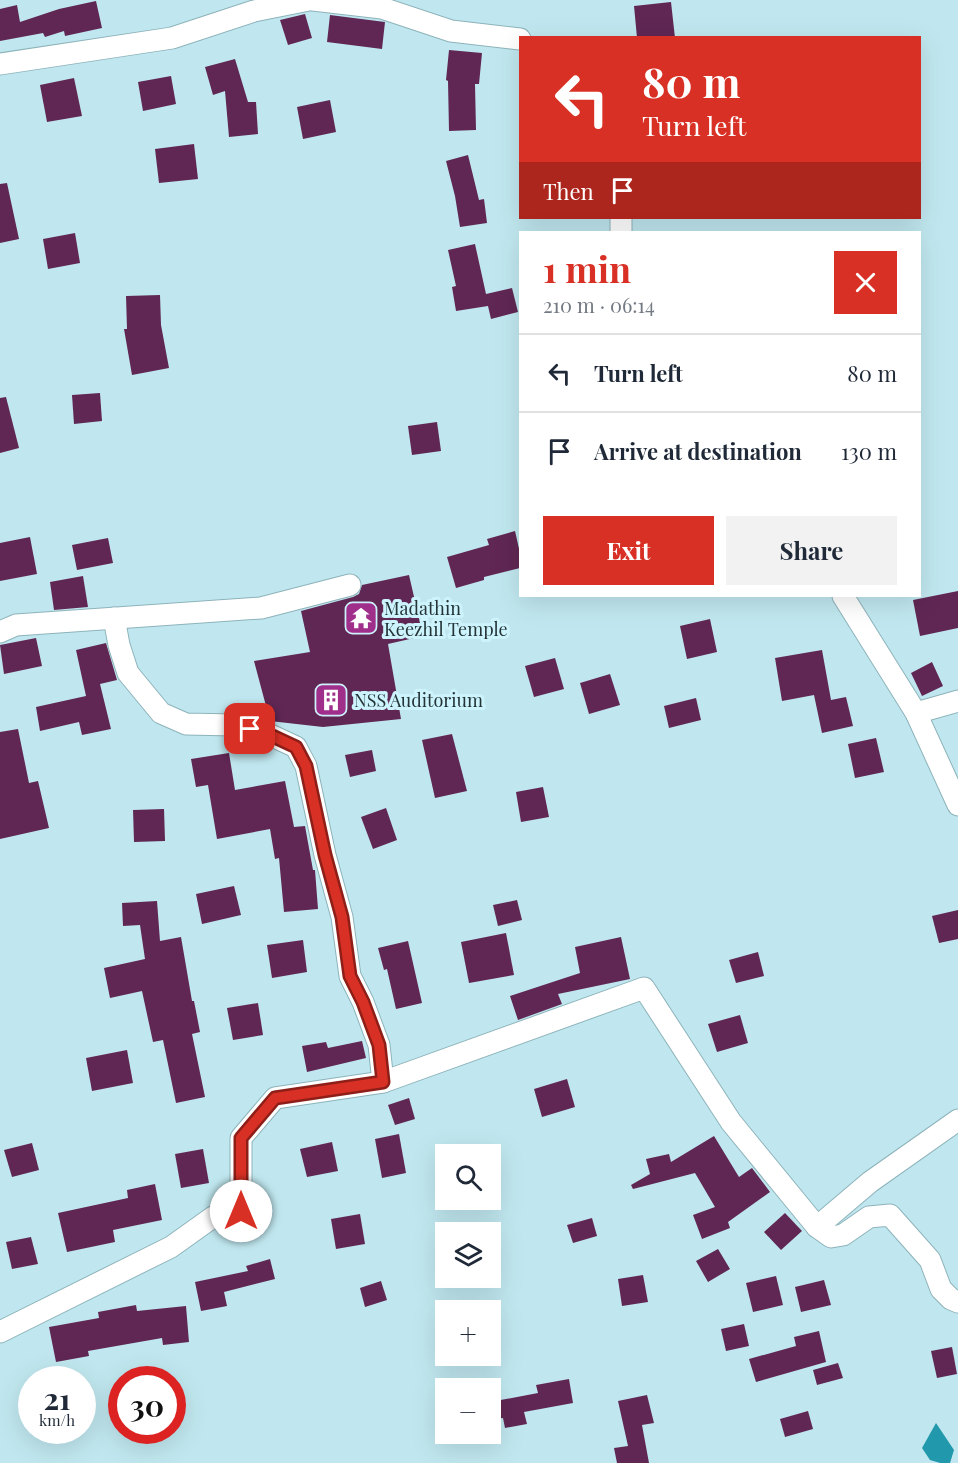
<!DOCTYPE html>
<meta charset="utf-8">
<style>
:root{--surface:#fff;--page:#f2f2f3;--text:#1f2937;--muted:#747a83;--line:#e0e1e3;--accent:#d93025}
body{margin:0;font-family:"Playfair Display",serif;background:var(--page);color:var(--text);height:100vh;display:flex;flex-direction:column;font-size:22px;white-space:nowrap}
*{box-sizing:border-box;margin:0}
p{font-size:20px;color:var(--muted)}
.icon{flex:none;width:33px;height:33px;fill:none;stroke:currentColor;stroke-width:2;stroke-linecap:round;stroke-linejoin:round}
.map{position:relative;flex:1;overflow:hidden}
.panel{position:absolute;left:519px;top:231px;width:402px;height:366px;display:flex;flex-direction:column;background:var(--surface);border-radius:0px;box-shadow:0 6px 24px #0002}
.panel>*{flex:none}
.guide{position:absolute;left:519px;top:36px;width:402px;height:183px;border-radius:0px;box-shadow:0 6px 24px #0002;background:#d93025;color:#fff;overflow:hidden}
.tools{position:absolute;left:435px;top:1144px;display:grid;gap:12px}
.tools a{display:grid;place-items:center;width:66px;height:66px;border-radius:0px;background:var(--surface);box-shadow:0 6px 24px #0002;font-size:30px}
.speed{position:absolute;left:18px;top:1366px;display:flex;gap:12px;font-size:30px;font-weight:700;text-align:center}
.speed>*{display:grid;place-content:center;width:78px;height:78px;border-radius:50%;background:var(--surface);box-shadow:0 6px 24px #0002;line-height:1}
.speed small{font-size:15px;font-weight:400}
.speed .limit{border:9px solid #d22;background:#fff;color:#111}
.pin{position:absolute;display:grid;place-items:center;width:51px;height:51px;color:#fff;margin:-26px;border-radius:12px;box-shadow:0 3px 9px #0006}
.me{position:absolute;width:66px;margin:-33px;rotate:0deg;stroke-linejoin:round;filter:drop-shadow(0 0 4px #0008)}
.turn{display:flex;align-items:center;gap:21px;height:126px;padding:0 24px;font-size:27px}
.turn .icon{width:78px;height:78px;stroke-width:2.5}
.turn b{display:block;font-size:42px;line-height:51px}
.then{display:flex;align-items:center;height:57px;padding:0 24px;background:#0003;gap:12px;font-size:22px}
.round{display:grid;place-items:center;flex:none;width:63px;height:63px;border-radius:0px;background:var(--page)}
.overview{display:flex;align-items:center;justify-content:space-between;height:102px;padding:0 24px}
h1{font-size:36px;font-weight:700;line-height:45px;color:var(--accent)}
.button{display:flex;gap:12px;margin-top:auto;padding:12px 24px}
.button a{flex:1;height:69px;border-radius:0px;background:var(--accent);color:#fff;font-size:24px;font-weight:700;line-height:69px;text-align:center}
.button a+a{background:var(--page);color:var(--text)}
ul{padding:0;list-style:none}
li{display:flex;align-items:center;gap:18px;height:78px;padding:0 24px;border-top:2px solid var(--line)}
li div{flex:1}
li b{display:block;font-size:22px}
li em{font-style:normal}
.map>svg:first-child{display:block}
.water{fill:#2198ac}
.building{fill:#602754}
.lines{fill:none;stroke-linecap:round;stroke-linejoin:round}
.street-casing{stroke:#8db3ba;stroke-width:23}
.street{stroke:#fff;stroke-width:21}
.route-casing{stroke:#8d1f18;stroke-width:15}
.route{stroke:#d93025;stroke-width:10}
.labels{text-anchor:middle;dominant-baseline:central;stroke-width:6;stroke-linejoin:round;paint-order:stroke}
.poi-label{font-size:18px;fill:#243437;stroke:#cdf4fc;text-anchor:start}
</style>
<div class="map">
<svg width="958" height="1463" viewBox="0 0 958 1463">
<rect width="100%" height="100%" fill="#c0e7ef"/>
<path class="water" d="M936 1423 954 1450 950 1463H940L930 1460 922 1448Z"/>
<g class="building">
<path d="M96 1 102 28 65 36 64 31 45 37 43 33 0 41V9L17 5 20 22 59 9Z"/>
<path d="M671 2 675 38H637L634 6Z"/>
<path d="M305 14 312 38 288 45 280 20Z"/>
<path d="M330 15 385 22 382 49 327 42Z"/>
<path d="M449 50 482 53 479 84H475L476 130 449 131 448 81 446 80Z"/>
<path d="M235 59 248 102H256L258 134 229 137 225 91 213 95 205 67Z"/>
<path d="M171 76 176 104 143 111 138 82Z"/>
<path d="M74 78 82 116 47 122 40 85Z"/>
<path d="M330 100 336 132 303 139 297 107Z"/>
<path d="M194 144 198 179 159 183 155 149Z"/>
<path d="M468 155 479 200 484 199 487 223 460 227 455 196 446 161Z"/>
<path d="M7 183 19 239 0 243V184Z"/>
<path d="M75 233 80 263 48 269 43 239Z"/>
<path d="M475 244 486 294 512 288 518 312 491 319 488 306 456 311 452 287 456 286 448 250Z"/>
<path d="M160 295 161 325 169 368 132 375 124 329H127L126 296Z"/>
<path d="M100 393 102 421 74 424 72 395Z"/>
<path d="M6 397 19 448 0 453V398Z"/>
<path d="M437 422 441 451 412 455 408 426Z"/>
<path d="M515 531 520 553V568L484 577V580L456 588 447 557 489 545 487 539Z"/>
<path d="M30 537 37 574 0 581V543Z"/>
<path d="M108 538 113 563 77 570 72 545Z"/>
<path d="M409 575 423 636 388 644 401 719 323 727 270 721 254 661 310 652 301 611 353 597 359 594 362 585Z"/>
<path d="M83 576 88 607 54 610 50 582Z"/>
<path d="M958 591V628L920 636 913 600Z"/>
<path d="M710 619 717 652 687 659 680 626Z"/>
<path d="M36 638 42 666 4 674 0 645Z"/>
<path d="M106 643 117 680 100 684 111 729 82 735 79 722 40 731 36 707 86 696 76 650Z"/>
<path d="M822 650 831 700 846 697 853 726 822 733 814 695 782 701 775 658Z"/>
<path d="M555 658 564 689 534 697 525 666Z"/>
<path d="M932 662 943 686 922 696 911 673Z"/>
<path d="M610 674 620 705 589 714 580 683Z"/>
<path d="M696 698 701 720 669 728 664 706Z"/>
<path d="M18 729 29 783 38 781 49 828 0 839V732Z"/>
<path d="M452 734 467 791 435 798 422 740Z"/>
<path d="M876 738 884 772 855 778 848 744Z"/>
<path d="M372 750 376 771 350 777 345 755Z"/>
<path d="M229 753 235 790 285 781 294 827 305 826 313 870H315L318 909 284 912 279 858 275 859 270 829 217 839 208 785 196 787 191 759Z"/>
<path d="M543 787 549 817 521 822 516 792Z"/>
<path d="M386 808 397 840 373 849 361 817Z"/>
<path d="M164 809 165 841 134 842 133 810Z"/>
<path d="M234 886 241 915 202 924 196 894Z"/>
<path d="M517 900 522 920 498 926 493 905Z"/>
<path d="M157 901 160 941 181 937 192 1001H194L200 1032 192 1034 205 1097 176 1103 163 1040 153 1042 142 991 110 998 104 968 145 959 140 925 123 926 122 903Z"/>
<path d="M958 910V939L939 943 932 916Z"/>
<path d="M506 933 514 975 469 983 461 942Z"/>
<path d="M621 937 630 979 558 994 562 1004 518 1020 510 996 580 973 575 947Z"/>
<path d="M303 940 307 972 272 978 267 945Z"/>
<path d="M408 941 422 1003 396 1009 387 969 384 970 378 948Z"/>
<path d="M758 952 764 976 736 983 729 960Z"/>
<path d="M258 1003 263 1035 233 1040 227 1008Z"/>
<path d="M740 1015 748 1043 717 1052 708 1024Z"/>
<path d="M362 1041 366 1058 307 1072 302 1046 326 1042 328 1048Z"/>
<path d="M127 1050 133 1083 92 1091 86 1058Z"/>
<path d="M567 1079 575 1107 542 1117 534 1089Z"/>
<path d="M409 1098 415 1119 395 1125 388 1105Z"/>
<path d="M399 1134 406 1173 382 1178 375 1139Z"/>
<path d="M714 1136 739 1177 752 1168 770 1192 728 1222 730 1228 702 1239 693 1215 715 1207 695 1173 633 1189 631 1185 650 1174 646 1159 669 1154 671 1162Z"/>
<path d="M332 1142 338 1171 307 1177 300 1149Z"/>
<path d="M32 1143 39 1170 12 1177 4 1150Z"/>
<path d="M203 1149 209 1183 181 1188 175 1154Z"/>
<path d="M155 1184 162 1220 113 1230 115 1242 67 1252 58 1213 128 1198 127 1190Z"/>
<path d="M785 1213 802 1231 781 1250 764 1232Z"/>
<path d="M360 1214 365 1244 336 1249 331 1219Z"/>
<path d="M592 1218 597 1236 573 1243 567 1225Z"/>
<path d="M31 1237 38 1264 12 1269 6 1242Z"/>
<path d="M718 1249 730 1269 708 1282 696 1261Z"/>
<path d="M270 1259 275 1279 224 1292 227 1306 201 1311 195 1282 248 1271 246 1266Z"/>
<path d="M643 1275 648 1302 622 1306 618 1279Z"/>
<path d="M776 1276 783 1305 753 1312 746 1283Z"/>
<path d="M824 1280 831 1305 801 1312 795 1287Z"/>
<path d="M381 1281 387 1300 365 1307 360 1288Z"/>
<path d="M136 1305 137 1311 186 1306 189 1342 163 1345 162 1338 88 1351 89 1356 56 1362 49 1327 99 1318 98 1312Z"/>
<path d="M744 1324 749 1346 726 1351 721 1329Z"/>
<path d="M819 1331 826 1362 756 1382 749 1359 796 1346 794 1337Z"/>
<path d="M952 1347 957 1374 937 1378 931 1351Z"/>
<path d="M838 1363 843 1378 817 1385 813 1370Z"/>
<path d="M569 1379 573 1403 524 1412 527 1424 505 1428 503 1418 490 1420V1402L538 1393 536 1385Z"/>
<path d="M647 1395 654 1423 642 1425 649 1463H617L614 1448 628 1446 618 1401Z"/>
<path d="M808 1411 813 1429 785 1437 780 1419Z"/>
</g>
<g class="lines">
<g class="street-casing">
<g id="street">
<path d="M313 0 382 8 451 31 520 39"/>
<path d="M0 64 172 38 254 11 309 0"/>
<path d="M621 218V232"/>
<path d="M843 596 916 713 958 805"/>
<path d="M114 618 119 645 128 673 161 713 186 724 234 725 266 733 296 747 306 766 325 855 342 917 350 976 363 1002 379 1045 383 1082"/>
<path d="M0 632 16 625 261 608 350 585"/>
<path d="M916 713 958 701"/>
<path d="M817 1227 831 1237 843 1235 869 1217 890 1215 930 1260 941 1289 951 1299 958 1302"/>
<path d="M0 1332 171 1247 213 1217 241 1211V1138L275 1098 383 1082 644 988 731 1122 817 1227 870 1182 958 1120"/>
</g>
</g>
<use href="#street" class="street"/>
</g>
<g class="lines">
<g class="route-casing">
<path id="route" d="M241 1211V1138L275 1098 383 1082 379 1045 363 1002 350 976 342 917 325 855 306 766 296 747 266 733 250 729"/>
</g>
<use href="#route" class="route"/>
</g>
<defs>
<g id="temple-square" transform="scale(1.725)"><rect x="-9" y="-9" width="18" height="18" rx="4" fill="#a02f8c" stroke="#cdf4fc"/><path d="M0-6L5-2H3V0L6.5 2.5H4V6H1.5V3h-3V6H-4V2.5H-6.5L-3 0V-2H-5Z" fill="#fff"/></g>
<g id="building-square" transform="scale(1.725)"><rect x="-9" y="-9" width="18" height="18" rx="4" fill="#a02f8c" stroke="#cdf4fc"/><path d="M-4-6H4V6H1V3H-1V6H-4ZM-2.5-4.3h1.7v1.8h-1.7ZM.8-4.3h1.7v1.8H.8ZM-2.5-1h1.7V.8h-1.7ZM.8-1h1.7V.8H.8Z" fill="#fff"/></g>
</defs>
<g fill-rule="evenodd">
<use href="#temple-square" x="361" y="618"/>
<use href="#building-square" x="331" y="700"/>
</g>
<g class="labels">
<g class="poi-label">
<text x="384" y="608">Madathin<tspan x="384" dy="21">Keezhil Temple</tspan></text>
<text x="354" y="700">NSS Auditorium</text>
</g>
</g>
</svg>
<div class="tools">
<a><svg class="icon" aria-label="search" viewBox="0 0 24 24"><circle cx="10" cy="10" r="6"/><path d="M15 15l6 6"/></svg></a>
<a><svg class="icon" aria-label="layers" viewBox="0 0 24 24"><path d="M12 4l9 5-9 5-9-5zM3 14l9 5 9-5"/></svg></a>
<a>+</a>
<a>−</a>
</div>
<div class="speed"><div>21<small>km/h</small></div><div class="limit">30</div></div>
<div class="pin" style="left:250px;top:729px;background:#d93025"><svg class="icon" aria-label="arrive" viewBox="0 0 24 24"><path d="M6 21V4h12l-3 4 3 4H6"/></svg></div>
<svg class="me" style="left:241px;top:1211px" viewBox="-20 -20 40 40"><circle r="19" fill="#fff"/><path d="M0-13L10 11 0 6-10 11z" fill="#d93025"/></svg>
<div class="guide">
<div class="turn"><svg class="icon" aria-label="left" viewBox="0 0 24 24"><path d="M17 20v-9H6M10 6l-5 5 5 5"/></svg><div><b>80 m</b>Turn left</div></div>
<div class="then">Then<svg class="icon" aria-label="arrive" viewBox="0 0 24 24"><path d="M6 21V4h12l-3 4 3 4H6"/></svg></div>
</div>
<section class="panel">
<div class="overview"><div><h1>1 min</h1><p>210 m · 06:14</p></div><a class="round" style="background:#d93025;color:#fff"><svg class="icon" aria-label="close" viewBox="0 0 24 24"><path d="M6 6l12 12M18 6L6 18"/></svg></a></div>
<ul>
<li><svg class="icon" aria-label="left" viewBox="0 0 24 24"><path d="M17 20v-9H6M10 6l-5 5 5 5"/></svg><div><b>Turn left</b></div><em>80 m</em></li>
<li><svg class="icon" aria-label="arrive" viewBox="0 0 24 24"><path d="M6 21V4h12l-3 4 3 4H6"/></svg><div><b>Arrive at destination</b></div><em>130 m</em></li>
</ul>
<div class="button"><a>Exit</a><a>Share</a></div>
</section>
</div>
